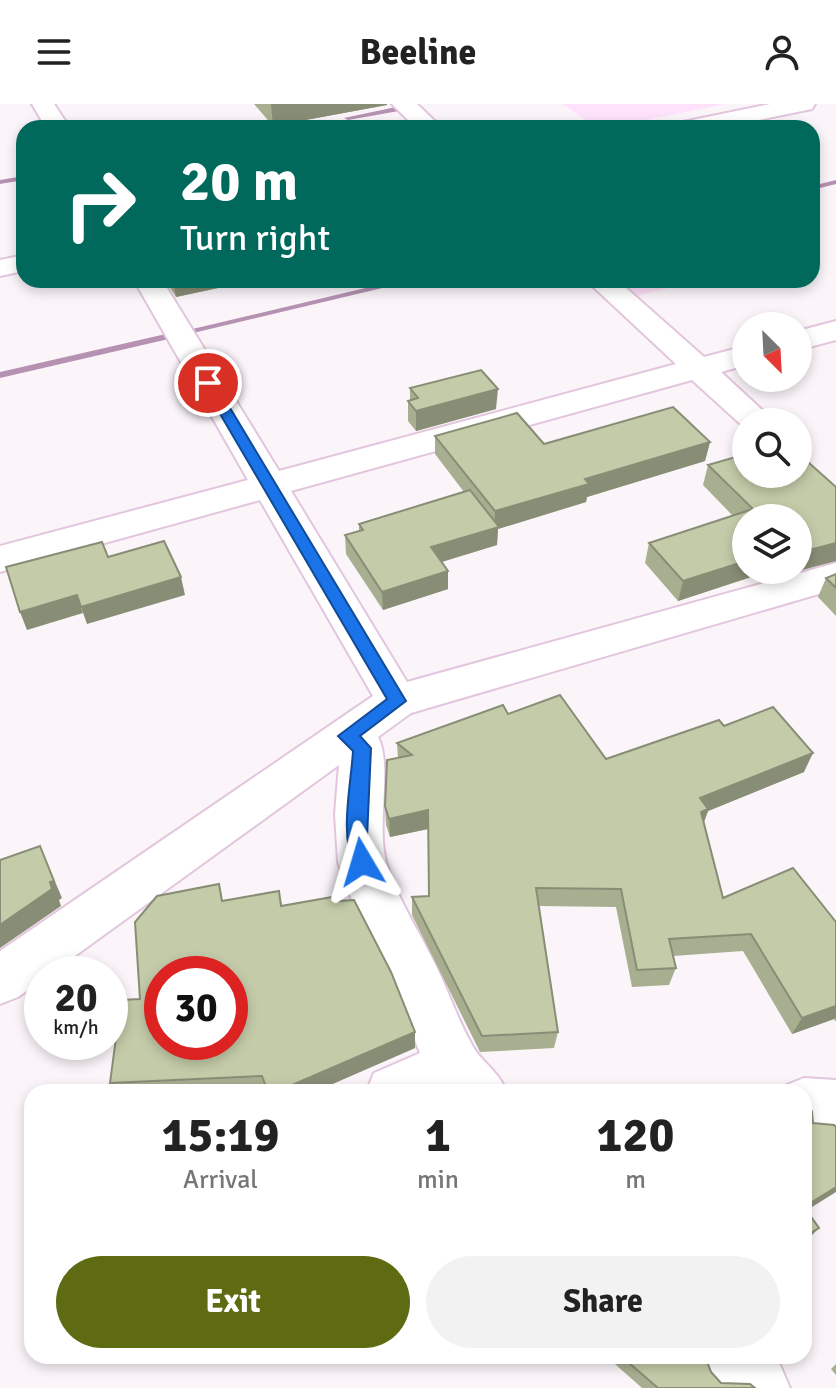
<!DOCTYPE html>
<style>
:root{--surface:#fff;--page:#f2f2f2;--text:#222;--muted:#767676;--accent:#5e6b13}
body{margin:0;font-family:Signika,sans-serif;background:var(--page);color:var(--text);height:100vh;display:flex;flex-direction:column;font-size:30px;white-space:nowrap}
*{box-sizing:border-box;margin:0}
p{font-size:26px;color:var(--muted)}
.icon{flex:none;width:44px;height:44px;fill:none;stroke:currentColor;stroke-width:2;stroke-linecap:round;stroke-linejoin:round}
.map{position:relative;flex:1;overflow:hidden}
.side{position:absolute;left:24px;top:980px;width:788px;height:280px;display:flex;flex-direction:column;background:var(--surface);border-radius:24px;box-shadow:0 4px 12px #0003}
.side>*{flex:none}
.banner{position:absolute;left:16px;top:16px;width:804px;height:168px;border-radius:24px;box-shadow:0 4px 12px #0003;background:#00695c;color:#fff;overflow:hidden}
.needle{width:52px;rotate:156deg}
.fabs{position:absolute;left:732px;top:208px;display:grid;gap:16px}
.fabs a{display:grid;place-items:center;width:80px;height:80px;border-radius:50%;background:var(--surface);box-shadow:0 4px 12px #0003;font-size:40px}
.speed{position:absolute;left:24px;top:852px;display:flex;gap:16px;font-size:40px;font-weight:700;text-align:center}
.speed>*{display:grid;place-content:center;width:104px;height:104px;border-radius:50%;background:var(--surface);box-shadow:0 4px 12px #0003;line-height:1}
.speed small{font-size:20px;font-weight:400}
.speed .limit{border:12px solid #d22;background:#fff;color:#111}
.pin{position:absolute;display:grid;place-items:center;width:68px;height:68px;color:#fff;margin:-34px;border:4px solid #fff;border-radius:50%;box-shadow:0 2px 8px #0007}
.me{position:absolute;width:88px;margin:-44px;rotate:353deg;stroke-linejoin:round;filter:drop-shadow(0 0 6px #0008)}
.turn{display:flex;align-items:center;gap:28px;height:168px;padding:0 32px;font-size:36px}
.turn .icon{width:104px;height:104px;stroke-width:2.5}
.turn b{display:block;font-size:56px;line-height:68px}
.eta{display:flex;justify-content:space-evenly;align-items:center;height:136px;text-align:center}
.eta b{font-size:48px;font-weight:700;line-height:56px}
.action{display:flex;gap:16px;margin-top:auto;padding:16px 32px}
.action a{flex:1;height:92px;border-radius:48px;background:var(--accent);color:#fff;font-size:32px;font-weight:700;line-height:92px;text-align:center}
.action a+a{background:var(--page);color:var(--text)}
header{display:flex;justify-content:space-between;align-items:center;height:104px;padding:0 32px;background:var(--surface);font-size:36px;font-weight:700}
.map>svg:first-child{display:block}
.built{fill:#fee1fa}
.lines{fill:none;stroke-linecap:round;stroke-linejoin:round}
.stream{fill:#b692b2;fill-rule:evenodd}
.minor-casing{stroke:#e2c6de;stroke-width:4}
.highway-casing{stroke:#e2c6de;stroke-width:4}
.minor{fill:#fff;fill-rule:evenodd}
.highway{fill:#fff;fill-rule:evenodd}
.wall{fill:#a8af91}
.shaded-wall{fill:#888e76}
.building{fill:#c3cba9;stroke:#888e76;stroke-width:2;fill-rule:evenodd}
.route{fill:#1a73e8;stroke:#114b97;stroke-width:2}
</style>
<header><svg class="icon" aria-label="menu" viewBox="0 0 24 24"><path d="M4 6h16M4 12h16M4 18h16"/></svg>Beeline<svg class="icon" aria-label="person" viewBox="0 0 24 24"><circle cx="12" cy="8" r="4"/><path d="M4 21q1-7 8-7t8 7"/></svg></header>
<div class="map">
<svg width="836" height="1284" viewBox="0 0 836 1284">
<rect width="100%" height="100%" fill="#fbf5fa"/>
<g class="built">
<path d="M563 0H726L606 24H596Z"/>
<path d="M613 176H702L632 193Z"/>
</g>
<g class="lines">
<g class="stream">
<path d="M396 3 400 5 399 7 348 16 344 14Z"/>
<path d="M326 16 330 18 329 20 306 24H290Z"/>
<path d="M24 72V76L0 80V76Z"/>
<path d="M836 76V80L812 86V82Z"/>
<path d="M399 176H416L189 230 184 227Z"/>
<path d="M170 229 173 230V234L0 274V268Z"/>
</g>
<g class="minor-casing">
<g id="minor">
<path d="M32 0H54L70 24H46Z"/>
<path d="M392 0H417L442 24H416Z"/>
<path d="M134 176H162L279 367 676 260 586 176H617L704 253 746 242V261L721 268 775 318H746V325L692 276 291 387 407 578 836 459V485L411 609 378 633C393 662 375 723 387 761 398 796 419 827 435 860 448 886 457 914 471 939 480 958 496 963 507 988H366L374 969 420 949 394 884 358 813 338 758 335 710 339 661 50 870H42V876L18 893 0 900V847L373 592 260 396 0 468V442L248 376Z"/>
<path d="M836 217V236L798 246V227Z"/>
<path d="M804 974 836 976V1032L804 1030V988H782L784 982Z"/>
<path d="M696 1252H772L780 1261 790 1284H714L705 1275Z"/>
</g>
</g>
<g class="highway-casing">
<g id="highway">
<path d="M770 0H815L812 5 720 24H674L678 19Z"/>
<path d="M24 151V167L0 172V156Z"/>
</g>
</g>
<use href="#minor" class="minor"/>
<use href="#highway" class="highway"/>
</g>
<g class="wall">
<path d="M254 0H387V1L273 22Z"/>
<path d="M165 176H216L218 184 176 193Z"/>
<path d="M410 284 496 305 416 327 408 317V297L410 296Z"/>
<path d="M435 332 544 340 710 338 705 357 587 393 586 398 498 425 497 441 442 458 448 467V485L383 506 346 450 345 431 359 428V420L464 388 435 350Z"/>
<path d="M798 349 836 383V457L786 470 783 466H798V414H746V466H772L678 497 645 459 649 439 733 412 703 381 708 361 746 350V370H798Z"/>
<path d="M836 470V512L818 493 826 474Z"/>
<path d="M508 610 606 655 724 622 804 668 708 707 703 719 723 794 836 818V918L834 915 792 930 743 847 673 852 676 864 669 881 632 883 616 803 539 802 558 928 554 944 480 948 412 811V793L428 792V725L390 733 386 721 385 702 398 654 397 639Z"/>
<path d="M279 787 282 801 339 797 415 944 314 988H115L110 979 140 895 224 796Z"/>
<path d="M608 1252H705L711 1268 721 1279 755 1284H642L607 1253Z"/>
<path d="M836 1260V1271L831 1265Z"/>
</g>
<g class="shaded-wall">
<path d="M271 0H387V1L273 22Z"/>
<path d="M204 176H216L218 184 176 193 174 182Z"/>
<path d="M498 285 496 305 416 327V307Z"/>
<path d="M710 338 705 357 587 393 586 398 498 425 497 441 431 461V443L494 424 495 407 585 375Z"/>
<path d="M836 439V457L786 470 788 466H798V449Z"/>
<path d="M746 457V466H772L678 497 683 477Z"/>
<path d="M448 467V485L383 506 382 488Z"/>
<path d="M181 473 185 491 87 520 81 503Z"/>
<path d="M77 491 83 509 27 526 20 508Z"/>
<path d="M813 649 804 668 708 707 702 724 700 694Z"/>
<path d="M428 706V725L390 733 389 715Z"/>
<path d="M40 742 62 794 59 796 61 802 0 844V821Z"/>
<path d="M836 902V913L834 915 792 930 802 914Z"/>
<path d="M415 928V944L314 988H276Z"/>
<path d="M836 1083V1088L804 1108V1103Z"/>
<path d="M819 1124 808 1135 804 1138V1133Z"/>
</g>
<g class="building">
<path d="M688 17 698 24H653Z"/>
<path d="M170 176H204L174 182Z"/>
<path d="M481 266 498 285 416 307 408 297 418 294 410 284Z"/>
<path d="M673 303 710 338 585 375 589 380 495 407 435 332 517 309 544 340Z"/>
<path d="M798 349 836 383V439L798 449V414H746V457L683 477 649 439 753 405 708 361 746 350V370H798Z"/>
<path d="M470 386 499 423 431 443 448 467 382 488 345 431 363 426 359 420Z"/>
<path d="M164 437 181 473 81 503 77 491 20 508 6 463 102 438 108 453Z"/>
<path d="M836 470V484L826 474Z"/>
<path d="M560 591 606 655 719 616 724 622 773 603 813 649 700 694 708 705 701 708 723 794 793 764 836 818V902L802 914 751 830 669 835 676 864 637 866 621 785 536 784 558 928 482 932 412 793 429 792 428 706 389 715 385 702 387 656 412 651 397 639 503 601 508 610Z"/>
<path d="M40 742 54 777 50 778 52 785 0 821V756Z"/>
<path d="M219 780 222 797 279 787 281 802 338 792 339 797 354 796 391 868 415 928 276 988H268L262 972 110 979 121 896 140 895 135 818 157 792ZM162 870H230V938H162Z"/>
<path d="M812 1008 813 1019 834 1021 836 1023V1083L804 1103 819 1124 804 1133V1013Z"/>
<path d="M621 1252H705L711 1268 721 1279 750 1280 755 1284H658Z"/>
</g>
<path class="route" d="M208 275 215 279 406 597 360 632 371 644 367 734 372 758 369 764 362 766 355 764C339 731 351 682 353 647L338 632 387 595 202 279Z"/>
</svg>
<div class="fabs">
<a><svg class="needle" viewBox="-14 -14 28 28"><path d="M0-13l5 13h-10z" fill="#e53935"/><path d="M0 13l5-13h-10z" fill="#767676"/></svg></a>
<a><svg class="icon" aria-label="search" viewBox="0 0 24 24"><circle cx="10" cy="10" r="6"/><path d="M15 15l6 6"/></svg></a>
<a><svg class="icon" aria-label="layers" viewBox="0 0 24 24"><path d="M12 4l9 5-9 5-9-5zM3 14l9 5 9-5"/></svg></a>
</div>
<div class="speed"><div>20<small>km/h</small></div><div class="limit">30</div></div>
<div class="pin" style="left:208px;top:279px;background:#d93025"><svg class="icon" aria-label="arrive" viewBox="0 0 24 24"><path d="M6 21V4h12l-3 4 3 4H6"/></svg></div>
<svg class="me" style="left:362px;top:758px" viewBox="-20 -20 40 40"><path d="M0-17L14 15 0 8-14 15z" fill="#1a73e8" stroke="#fff" stroke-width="4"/></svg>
<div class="banner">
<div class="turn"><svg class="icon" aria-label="right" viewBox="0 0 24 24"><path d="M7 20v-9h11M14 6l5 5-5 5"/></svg><div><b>20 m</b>Turn right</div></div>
</div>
<section class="side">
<div class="eta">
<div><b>15:19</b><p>Arrival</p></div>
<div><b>1</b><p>min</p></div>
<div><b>120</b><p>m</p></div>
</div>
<div class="action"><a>Exit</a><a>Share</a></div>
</section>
</div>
